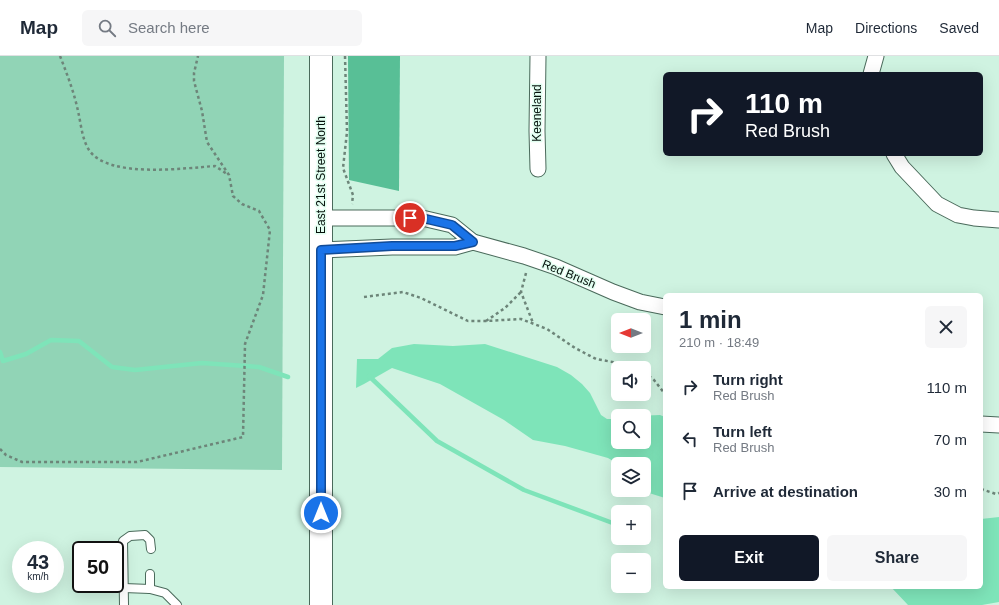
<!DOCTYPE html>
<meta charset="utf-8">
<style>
:root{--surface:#fff;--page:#f6f6f7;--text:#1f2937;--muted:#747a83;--line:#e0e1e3;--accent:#111827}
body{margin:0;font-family:Helvetica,sans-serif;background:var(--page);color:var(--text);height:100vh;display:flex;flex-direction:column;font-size:15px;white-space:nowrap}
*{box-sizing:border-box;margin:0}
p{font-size:13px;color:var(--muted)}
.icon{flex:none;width:22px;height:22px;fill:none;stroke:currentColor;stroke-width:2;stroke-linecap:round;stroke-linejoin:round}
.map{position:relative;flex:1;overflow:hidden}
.side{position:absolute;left:663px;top:237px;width:320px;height:296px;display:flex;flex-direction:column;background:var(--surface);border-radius:6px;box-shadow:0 4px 16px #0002}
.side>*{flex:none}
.guide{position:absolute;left:663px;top:16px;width:320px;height:84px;border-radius:6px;box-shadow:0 4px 16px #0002;background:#111827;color:#fff;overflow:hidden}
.needle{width:26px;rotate:270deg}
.tools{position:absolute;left:611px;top:257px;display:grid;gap:8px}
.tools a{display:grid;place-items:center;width:40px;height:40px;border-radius:6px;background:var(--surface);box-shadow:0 4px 16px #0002;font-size:20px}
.speed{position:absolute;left:12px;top:485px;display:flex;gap:8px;font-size:20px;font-weight:700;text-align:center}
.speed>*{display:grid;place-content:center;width:52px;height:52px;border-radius:50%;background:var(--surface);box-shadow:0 4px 16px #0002;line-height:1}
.speed small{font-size:10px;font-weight:400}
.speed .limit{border:2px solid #111;border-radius:6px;background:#fff;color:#111}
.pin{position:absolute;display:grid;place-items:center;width:34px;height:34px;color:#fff;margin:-17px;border:2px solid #fff;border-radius:50%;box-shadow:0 1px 4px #0007}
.me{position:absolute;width:44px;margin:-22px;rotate:0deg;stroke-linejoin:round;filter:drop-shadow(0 0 3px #0008)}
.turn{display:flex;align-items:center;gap:14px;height:84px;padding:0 16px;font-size:18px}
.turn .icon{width:52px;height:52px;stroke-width:2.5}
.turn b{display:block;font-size:28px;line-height:34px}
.round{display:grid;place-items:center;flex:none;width:42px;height:42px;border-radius:6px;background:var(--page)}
.head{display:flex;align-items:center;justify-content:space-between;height:68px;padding:0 16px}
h1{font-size:24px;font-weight:600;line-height:30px}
.cta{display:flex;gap:8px;margin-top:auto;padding:8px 16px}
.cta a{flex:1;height:46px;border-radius:6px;background:var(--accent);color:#fff;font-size:16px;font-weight:600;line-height:46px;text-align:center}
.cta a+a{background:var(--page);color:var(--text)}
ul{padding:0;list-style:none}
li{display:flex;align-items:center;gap:12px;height:52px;padding:0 16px}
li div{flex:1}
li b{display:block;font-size:15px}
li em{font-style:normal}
header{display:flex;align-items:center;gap:24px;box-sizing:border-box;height:56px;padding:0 20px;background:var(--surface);border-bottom:1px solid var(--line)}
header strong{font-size:19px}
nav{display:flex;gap:22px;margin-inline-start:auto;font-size:14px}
.search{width:280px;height:36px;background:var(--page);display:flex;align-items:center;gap:10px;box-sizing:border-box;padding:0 14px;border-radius:6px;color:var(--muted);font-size:15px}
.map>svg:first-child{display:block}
.green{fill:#91d4b6}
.forest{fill:#58bf96}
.water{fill:#7ee4b9}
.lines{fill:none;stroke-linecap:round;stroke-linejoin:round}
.stream{stroke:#7ee4b9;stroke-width:4.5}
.service-casing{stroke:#4a6a5b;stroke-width:10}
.minor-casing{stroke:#4a6a5b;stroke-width:17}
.secondary-casing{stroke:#4a6a5b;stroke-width:24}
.path{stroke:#6d8579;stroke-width:2.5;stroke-dasharray:3 3;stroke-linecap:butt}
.service{stroke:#fff;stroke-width:8}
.minor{stroke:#fff;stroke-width:15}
.secondary{stroke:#fff;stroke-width:22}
.route-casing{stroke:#114b97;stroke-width:10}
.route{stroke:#1a73e8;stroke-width:7}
.labels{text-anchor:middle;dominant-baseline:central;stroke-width:3;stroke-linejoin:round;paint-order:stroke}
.street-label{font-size:12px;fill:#040f0a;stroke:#e1fef0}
</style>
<header>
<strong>Map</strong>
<div class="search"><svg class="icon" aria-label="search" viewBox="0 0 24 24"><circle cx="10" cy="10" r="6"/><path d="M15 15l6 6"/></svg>Search here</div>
<nav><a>Map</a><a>Directions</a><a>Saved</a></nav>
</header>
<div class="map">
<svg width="999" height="549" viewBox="0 0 999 549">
<rect width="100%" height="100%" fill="#cff3e1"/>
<path class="green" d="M0 0H284L282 414 0 411Z"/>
<path class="forest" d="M348 0H400L399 135 349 124Z"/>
<g class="water">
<path d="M414 288 453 290 485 288 557 311 571 319 582 328 590 337 601 359 607 363H618V386H644V360H635L660 359 665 361V442L649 437 644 431V408H618L608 402 565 390 533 384 504 364 440 328 392 312 364 328 356 332 357 303H378L392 292Z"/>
<path d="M999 461V546L982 549H908L891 531H981V463Z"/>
</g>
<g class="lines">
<g class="stream">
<path d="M0 296 3 305 26 298 51 284 79 285 112 311 135 314 202 307 259 311 288 321"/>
<path d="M369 320 437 385 524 434 618 469"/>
<path d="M644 479 647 481"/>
</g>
<g class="service-casing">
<g id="service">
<path d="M124 532 150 533V518"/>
<path d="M150 533 165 537 177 549"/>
<path d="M124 549 123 485 130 480 145 479 150 484 151 493"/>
</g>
</g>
<g class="minor-casing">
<g id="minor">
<path d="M871 18 876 0"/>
<path d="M894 98 902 111 937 148 958 159 974 162 999 164"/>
<path d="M538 113 537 75 538 0"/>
<path d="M321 162H422L452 169 473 186 524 200 556 211 613 236 640 246 665 251"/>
<path d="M321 194 392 191H455L473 186"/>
<path d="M981 368 999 369"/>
</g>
</g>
<g class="secondary-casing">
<path id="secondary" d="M321 549V0"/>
</g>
<g class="path">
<path d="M60 0C67 18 74 36 78 55 81 68 82 83 89 94 108 123 185 112 215 110L227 118"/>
<path d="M345 0 347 76 343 112 353 139 352 148"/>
<path d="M526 217 521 236 533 267"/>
<path d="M364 241 403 236 421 242 468 265H486L521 263 547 273 575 292 596 303 635 310 638 312"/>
<path d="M486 265 505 252 521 236"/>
<path d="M644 316 654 324 665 338"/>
<path d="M0 393 6 399 22 406H137L243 381 245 288 263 239 270 174 259 155 242 148 233 140 229 119 207 86 202 55 194 25V17L198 0"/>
<path d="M981 433 996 438 999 437"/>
</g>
<use href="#service" class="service"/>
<use href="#minor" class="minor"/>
<use href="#secondary" class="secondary"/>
</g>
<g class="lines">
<g class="route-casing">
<path id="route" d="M321 457V194L392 190H455L473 186 452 169 422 162H410"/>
</g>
<use href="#route" class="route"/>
</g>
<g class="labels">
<g class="street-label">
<text transform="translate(537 57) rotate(-90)">Keeneland</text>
<text transform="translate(321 119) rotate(-90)">East 21st Street North</text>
<text transform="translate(569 218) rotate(22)">Red Brush</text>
</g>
</g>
</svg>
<div class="tools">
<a><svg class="needle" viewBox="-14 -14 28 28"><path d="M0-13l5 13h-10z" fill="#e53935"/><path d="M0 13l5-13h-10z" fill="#747a83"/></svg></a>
<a><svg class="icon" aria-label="sound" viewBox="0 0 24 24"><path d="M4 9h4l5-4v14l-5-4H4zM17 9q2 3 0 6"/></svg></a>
<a><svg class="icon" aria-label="search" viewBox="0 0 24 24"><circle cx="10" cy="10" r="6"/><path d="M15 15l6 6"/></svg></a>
<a><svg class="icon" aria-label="layers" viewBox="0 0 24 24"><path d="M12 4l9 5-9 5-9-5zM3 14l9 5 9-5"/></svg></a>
<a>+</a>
<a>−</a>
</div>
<div class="speed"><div>43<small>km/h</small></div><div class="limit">50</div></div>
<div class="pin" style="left:410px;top:162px;background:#d93025"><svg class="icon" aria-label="arrive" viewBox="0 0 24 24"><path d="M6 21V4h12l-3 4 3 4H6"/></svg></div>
<svg class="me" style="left:321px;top:457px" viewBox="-20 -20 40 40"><circle r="17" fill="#1a73e8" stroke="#fff" stroke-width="3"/><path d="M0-11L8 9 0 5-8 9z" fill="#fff"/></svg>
<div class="guide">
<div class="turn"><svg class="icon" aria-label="right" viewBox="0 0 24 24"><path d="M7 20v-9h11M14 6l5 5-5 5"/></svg><div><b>110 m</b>Red Brush</div></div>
</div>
<section class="side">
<div class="head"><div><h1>1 min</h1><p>210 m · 18:49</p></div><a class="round"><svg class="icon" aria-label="close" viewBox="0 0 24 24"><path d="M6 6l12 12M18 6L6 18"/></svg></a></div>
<ul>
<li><svg class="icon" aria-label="right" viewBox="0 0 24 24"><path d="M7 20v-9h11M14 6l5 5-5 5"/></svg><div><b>Turn right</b><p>Red Brush</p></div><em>110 m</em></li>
<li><svg class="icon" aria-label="left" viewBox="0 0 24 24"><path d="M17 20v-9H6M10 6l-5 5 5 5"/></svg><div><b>Turn left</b><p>Red Brush</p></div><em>70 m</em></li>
<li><svg class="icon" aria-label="arrive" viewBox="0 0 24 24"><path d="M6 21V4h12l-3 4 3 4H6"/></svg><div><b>Arrive at destination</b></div><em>30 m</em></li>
</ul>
<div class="cta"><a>Exit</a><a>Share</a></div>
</section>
</div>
